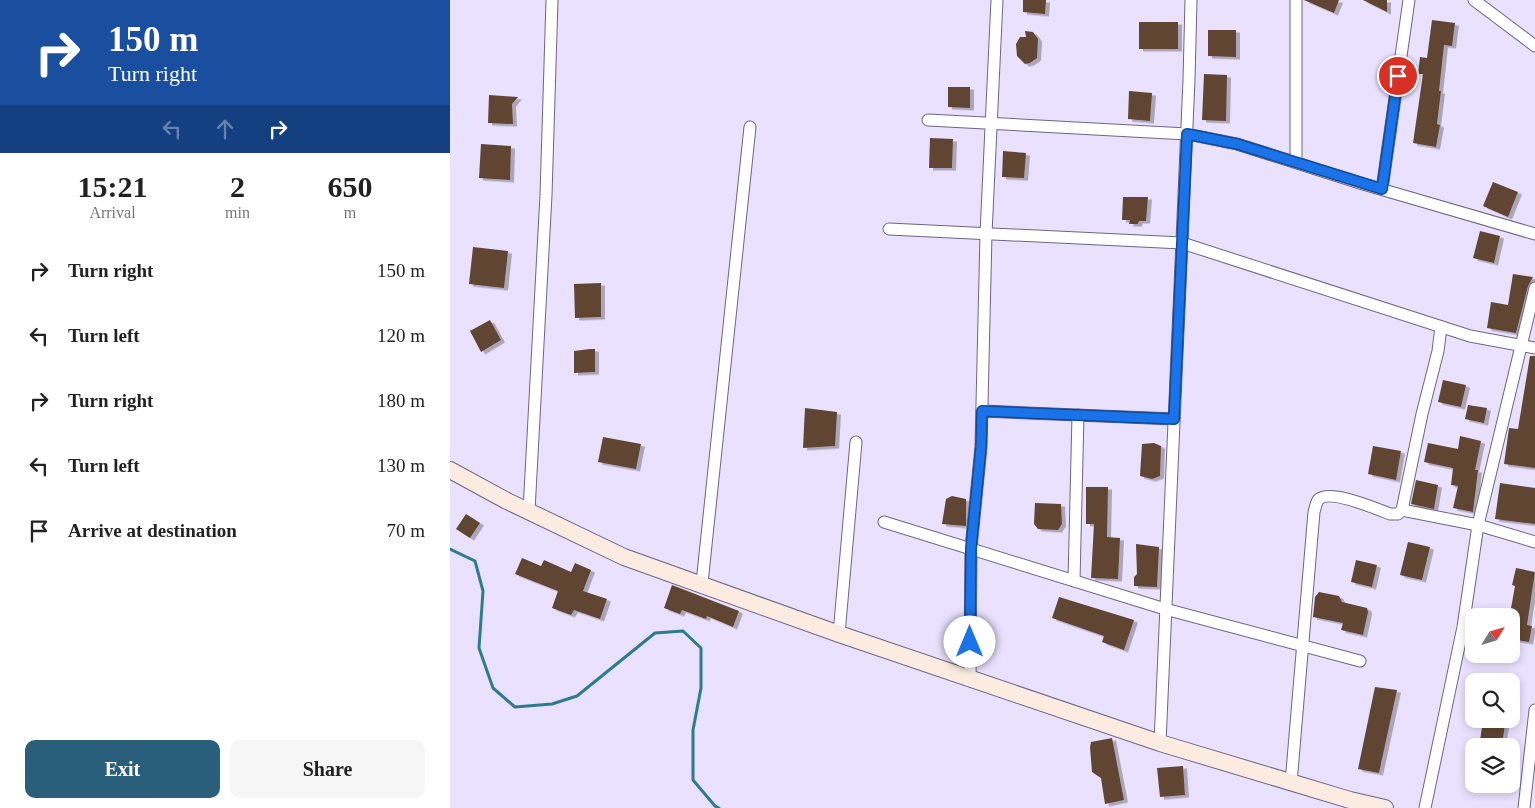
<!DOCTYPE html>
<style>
:root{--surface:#fff;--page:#f6f6f6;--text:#222;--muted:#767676;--accent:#295f7a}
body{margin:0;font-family:Georgia,serif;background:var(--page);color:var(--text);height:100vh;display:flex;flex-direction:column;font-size:19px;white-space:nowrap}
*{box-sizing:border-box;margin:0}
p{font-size:16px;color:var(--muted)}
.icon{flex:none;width:28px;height:28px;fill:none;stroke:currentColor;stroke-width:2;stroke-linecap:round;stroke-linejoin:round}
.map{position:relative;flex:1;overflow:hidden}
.panel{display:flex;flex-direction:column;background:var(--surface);width:450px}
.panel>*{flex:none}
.hud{background:#1a4fa0;color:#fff;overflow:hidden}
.needle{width:32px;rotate:53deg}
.buttons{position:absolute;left:1015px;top:608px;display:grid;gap:10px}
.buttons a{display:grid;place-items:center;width:55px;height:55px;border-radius:10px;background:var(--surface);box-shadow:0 2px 8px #0003;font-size:25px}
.pin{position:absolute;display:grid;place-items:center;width:42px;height:42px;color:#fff;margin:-21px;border:2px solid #fff;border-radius:50%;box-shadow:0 1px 5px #0007}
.me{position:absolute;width:55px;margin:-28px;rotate:0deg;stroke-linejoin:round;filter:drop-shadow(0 0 4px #0008)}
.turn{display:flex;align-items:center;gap:18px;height:105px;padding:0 25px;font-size:22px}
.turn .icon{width:65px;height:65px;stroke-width:2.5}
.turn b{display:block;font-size:35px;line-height:42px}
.lanes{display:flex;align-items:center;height:48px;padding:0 25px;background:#0003;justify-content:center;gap:25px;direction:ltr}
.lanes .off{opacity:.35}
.eta{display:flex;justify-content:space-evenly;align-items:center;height:85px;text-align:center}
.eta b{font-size:30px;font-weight:700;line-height:35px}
.cta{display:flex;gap:10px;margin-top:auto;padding:10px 25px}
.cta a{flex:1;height:58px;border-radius:10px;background:var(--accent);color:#fff;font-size:20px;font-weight:700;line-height:58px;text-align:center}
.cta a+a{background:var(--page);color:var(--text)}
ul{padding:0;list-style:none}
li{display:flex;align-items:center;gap:15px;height:65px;padding:0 25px}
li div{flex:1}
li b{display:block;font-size:19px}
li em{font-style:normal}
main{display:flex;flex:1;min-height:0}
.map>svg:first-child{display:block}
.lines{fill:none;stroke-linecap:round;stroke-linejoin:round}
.stream{stroke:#2d7c8d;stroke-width:3}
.building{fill:#614433;filter:url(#shadow)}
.street-casing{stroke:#6d6583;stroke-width:13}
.secondary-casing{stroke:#6d6583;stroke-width:18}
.street{stroke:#fff;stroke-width:11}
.secondary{stroke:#fcebe0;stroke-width:16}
.route-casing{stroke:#114b97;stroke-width:12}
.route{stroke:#1a73e8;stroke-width:9}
</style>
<main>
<section class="panel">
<div class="hud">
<div class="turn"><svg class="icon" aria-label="right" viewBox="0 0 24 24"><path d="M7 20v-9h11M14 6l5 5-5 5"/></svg><div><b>150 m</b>Turn right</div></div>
<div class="lanes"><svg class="icon off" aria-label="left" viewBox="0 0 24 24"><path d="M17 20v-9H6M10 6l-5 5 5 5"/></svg><svg class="icon off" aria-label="ahead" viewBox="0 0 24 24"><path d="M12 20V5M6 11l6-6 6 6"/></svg><svg class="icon" aria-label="right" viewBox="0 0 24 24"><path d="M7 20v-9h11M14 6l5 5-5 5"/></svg></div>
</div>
<div class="eta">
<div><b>15:21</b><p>Arrival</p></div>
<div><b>2</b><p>min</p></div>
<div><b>650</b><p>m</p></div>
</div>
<ul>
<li><svg class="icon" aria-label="right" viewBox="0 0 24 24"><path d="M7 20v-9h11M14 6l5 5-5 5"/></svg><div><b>Turn right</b></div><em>150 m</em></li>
<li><svg class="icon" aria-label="left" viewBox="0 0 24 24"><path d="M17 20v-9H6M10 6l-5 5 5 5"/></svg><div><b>Turn left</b></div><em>120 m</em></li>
<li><svg class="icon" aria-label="right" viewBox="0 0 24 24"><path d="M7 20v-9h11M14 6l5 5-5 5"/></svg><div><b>Turn right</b></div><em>180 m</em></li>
<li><svg class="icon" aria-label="left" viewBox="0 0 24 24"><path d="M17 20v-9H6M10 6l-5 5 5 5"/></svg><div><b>Turn left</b></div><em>130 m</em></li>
<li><svg class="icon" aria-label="arrive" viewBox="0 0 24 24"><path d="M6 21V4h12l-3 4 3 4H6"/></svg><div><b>Arrive at destination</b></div><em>70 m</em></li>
</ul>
<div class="cta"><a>Exit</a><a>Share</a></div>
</section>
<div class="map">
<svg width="1085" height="808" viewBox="0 0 1085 808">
<defs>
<filter id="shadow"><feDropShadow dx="4" dy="2.5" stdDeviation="0" flood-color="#0004"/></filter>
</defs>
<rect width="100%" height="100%" fill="#e9e1fe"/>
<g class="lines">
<path class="stream" d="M0 549 25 561 33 591 29 648 43 688 65 707 102 704 127 696 205 633 233 631 251 648V688L243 730V780L265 806 269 808"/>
</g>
<g class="building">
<path d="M573 0H596L595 14 573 12Z"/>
<path d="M854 0H889L884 13Z"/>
<path d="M913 0H937V12Z"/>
<path d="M982 20 1005 23 1002 46 994 45 989 91H991L987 124 990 125 986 147 963 143 973 74H968L970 57 977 58Z"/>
<rect x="689" y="22" width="39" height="27"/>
<path d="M758 30H786V57L758 56Z"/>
<path d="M575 31 583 32 588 39 587 58 580 63 575 64 567 56 566 44 570 37H576Z"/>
<path d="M754 74 777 75 776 121 752 120Z"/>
<path d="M498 87H520V108L498 107Z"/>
<path d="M679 91 702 93 700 121 678 119Z"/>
<path d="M39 95 68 97 62 104 63 124 38 123Z"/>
<path d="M480 138 503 139 502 168H479Z"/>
<path d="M31 144 61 146 60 180 29 178Z"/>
<path d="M553 151 576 153 574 178 552 177Z"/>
<path d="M1043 182 1068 192 1058 217 1033 206Z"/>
<path d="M673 197H698L696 221H689L688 224H679L680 220H672Z"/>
<path d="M1030 231 1050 236 1044 263 1023 258Z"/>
<path d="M23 247 58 251 54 288 19 284Z"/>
<path d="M1063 274 1083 277 1078 286 1066 333 1037 328 1041 302 1058 305Z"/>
<path d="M151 283V317L125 318 124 284Z"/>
<path d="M40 320 51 340 31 352 20 331Z"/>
<path d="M140 349H145V372L124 373V351Z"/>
<path d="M1080 356H1085V468L1054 464 1059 428 1068 429Z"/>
<path d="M993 380 1016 385 1011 407 988 402Z"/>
<path d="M1018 405 1037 408 1034 423 1015 419Z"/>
<path d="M355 408 387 412 385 446 353 448Z"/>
<path d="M1010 436 1031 441 1025 470H1028L1023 512 1003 508 1008 486 1001 485 1003 468 974 462 978 443 1008 449Z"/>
<path d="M153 437 191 444 186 469 148 462Z"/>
<path d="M704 443 711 446 710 476 702 479 690 476 692 444Z"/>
<path d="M923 446 951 451 946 480 918 474Z"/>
<path d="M966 480 988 485 984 509 961 504Z"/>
<path d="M1050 483 1085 488V524L1045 519Z"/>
<path d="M636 487H658L657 537 670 538 668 579 641 578 644 524H636Z"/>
<path d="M502 496 516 499V526L492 524 496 499Z"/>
<path d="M585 503 611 504 612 524 608 530 588 529 584 524Z"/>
<path d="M16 514 30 523 20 538 6 529Z"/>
<path d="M958 542 980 547 972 580 950 575Z"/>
<path d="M686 544 709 547 707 587 684 586V577L687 574Z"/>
<path d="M72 558 91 566 94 560 121 572 125 563 141 570 133 591 157 599 150 619 124 610 121 615 102 608 108 591 65 574Z"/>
<path d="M906 560 927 565 922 587 901 582Z"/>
<path d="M1066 568 1085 572 1077 625 1082 626 1079 642 1061 639 1060 614 1065 586 1062 585Z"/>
<path d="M222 585 289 611 283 627 257 616 256 619 232 610 230 614 214 608Z"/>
<path d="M869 592 889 596 892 602 917 608 918 612 913 635 891 630 893 623 863 617 865 597Z"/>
<path d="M609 597 684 620 674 650 652 642 654 636 602 618Z"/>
<path d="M925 687 947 690 929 773 908 769Z"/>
<path d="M1033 719H1056L1052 744 1030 741Z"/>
<path d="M662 738 674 800 655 804 651 778 642 772 640 747 641 742Z"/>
<path d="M733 766 735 795 710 797 707 768Z"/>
</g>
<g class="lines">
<g class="street-casing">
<g id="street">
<path d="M1024 0 1085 46"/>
<path d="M478 120 737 134 787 144 913 184 1085 234"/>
<path d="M846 162V0"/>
<path d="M932 189 959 0"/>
<path d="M439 229 732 243 1020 336 1085 348"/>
<path d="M532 411 724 419"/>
<path d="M952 510 1028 525 1085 542"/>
<path d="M79 511 96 195 102 0"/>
<path d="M434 522 715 609 910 661"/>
<path d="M624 581 628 415"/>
<path d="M252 583 300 127"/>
<path d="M389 634 406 442"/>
<path d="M520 679 521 548 531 447 536 234 547 0"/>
<path d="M710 743 739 80 741 0"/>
<path d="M841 783 864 512C865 509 866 503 868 500 878 488 927 509 940 514H948L952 510 972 414 988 351 991 327"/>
<path d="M975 808 1013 627 1028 525 1085 288"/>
<path d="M1074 808 1085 710"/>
</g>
</g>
<g class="secondary-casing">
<path id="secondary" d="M0 470 57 501 174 557 389 634 710 743 900 800 935 808"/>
</g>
<use href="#street" class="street"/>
<use href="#secondary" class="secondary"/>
</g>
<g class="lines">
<g class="route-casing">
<path id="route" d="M520 642 521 548 531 447 532 411 724 419 737 134 787 144 932 189 948 76"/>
</g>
<use href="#route" class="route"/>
</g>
</svg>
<div class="buttons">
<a><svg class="needle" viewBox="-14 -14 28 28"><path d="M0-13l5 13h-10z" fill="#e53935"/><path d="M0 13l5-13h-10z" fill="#767676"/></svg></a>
<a><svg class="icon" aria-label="search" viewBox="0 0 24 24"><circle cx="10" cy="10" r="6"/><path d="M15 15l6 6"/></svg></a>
<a><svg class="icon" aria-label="layers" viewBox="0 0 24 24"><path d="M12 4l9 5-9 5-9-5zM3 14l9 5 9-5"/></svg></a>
</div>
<div class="pin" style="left:948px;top:76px;background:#d93025"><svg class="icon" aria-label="arrive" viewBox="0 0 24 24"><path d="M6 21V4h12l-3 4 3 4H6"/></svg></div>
<svg class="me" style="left:520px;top:642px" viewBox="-20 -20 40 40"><circle r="19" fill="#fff"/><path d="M0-13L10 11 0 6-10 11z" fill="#1a73e8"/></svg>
</div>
</main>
